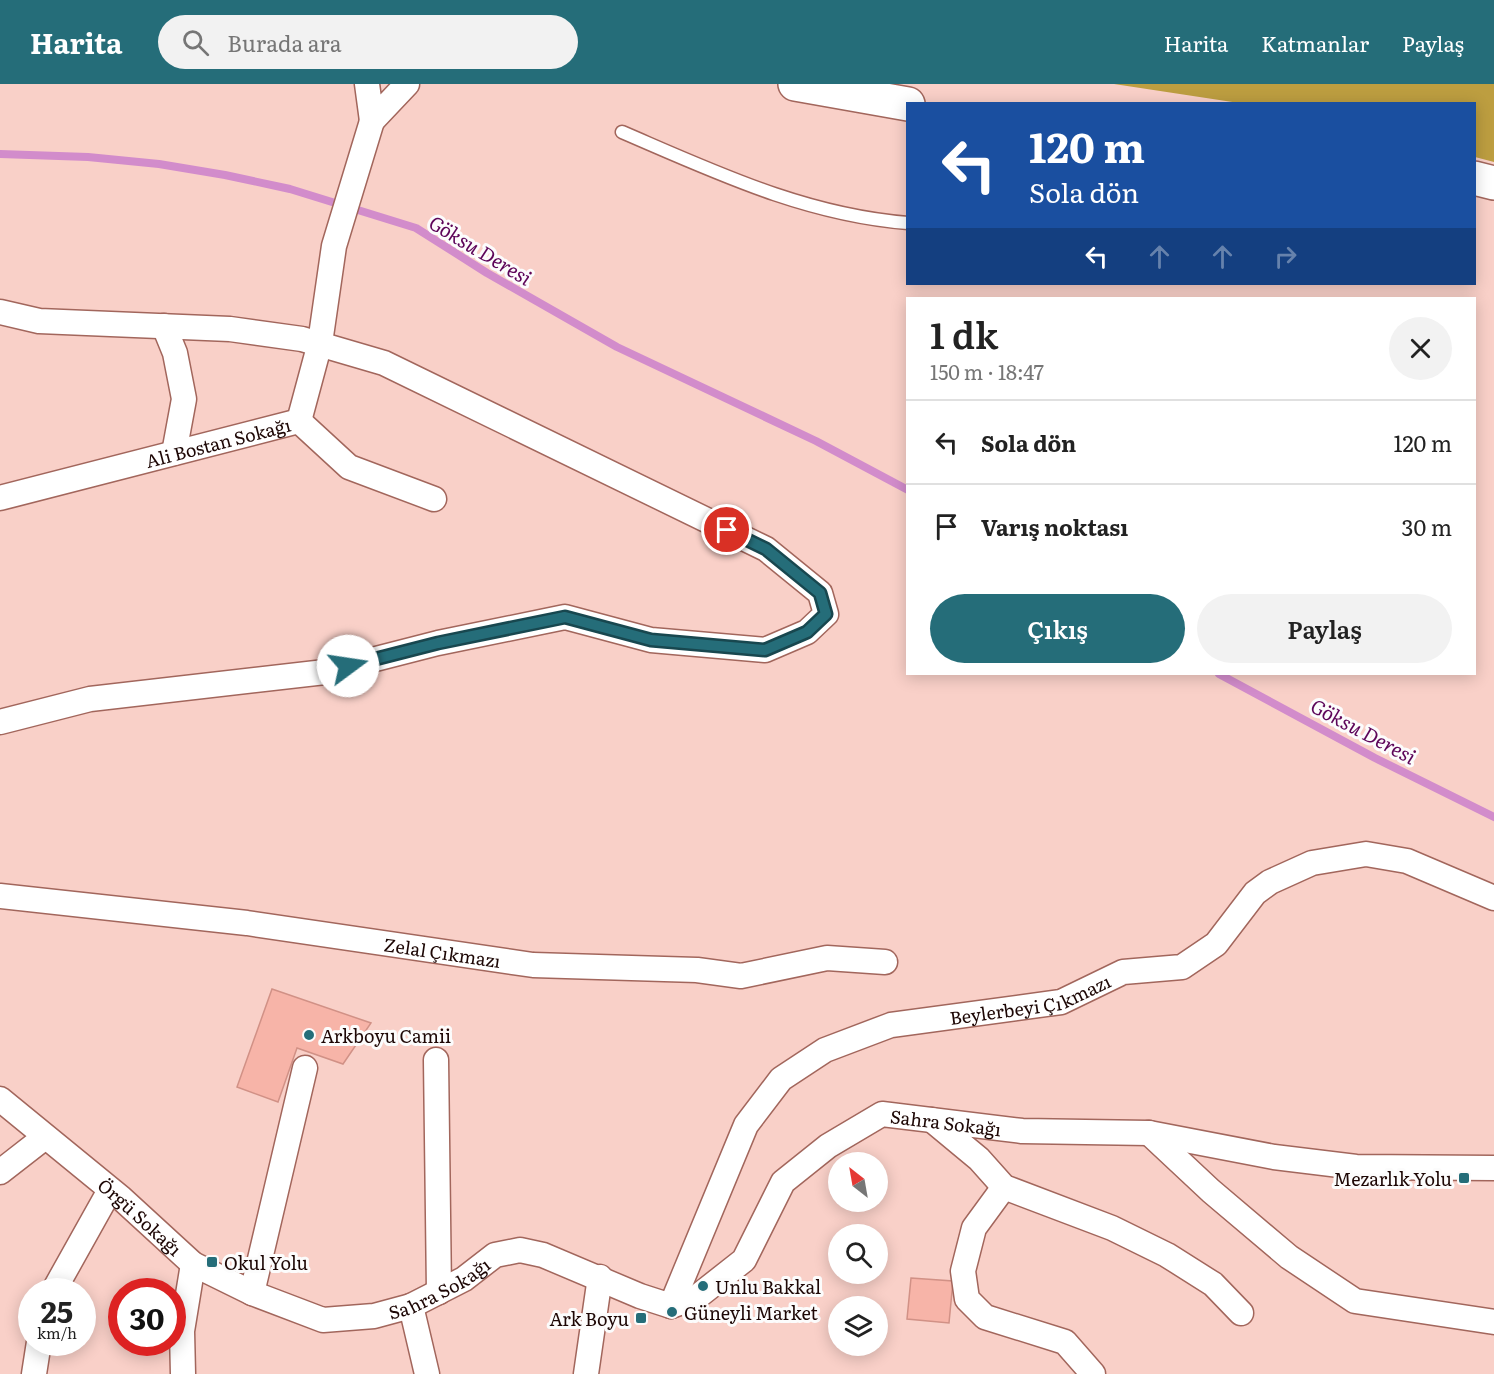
<!DOCTYPE html>
<html lang="tr">
<meta charset="utf-8">
<style>
:root{--surface:#fff;--page:#f2f2f2;--text:#222;--muted:#767676;--line:#e0e0e0;--accent:#256d79}
body{margin:0;font-family:Literata,serif;background:var(--page);color:var(--text);height:100vh;display:flex;flex-direction:column;font-size:22px;white-space:nowrap}
*{box-sizing:border-box;margin:0}
p{font-size:20px;color:var(--muted)}
.icon{flex:none;width:33px;height:33px;fill:none;stroke:currentColor;stroke-width:2;stroke-linecap:round;stroke-linejoin:round}
.map{position:relative;flex:1;overflow:hidden}
.side{position:absolute;left:906px;top:213px;width:570px;height:378px;display:flex;flex-direction:column;background:var(--surface);border-radius:0px;box-shadow:0 3px 15px #0003}
.side>*{flex:none}
.top-card{position:absolute;left:906px;top:18px;width:570px;height:183px;border-radius:0px;box-shadow:0 3px 15px #0003;background:#1a4fa0;color:#fff;overflow:hidden}
.needle{width:39px;rotate:329deg}
.buttons{position:absolute;left:828px;top:1068px;display:grid;gap:12px}
.buttons a{display:grid;place-items:center;width:60px;height:60px;border-radius:50%;background:var(--surface);box-shadow:0 3px 15px #0003;font-size:30px}
.speed{position:absolute;left:18px;top:1194px;display:flex;gap:12px;font-size:30px;font-weight:700;text-align:center}
.speed>*{display:grid;place-content:center;width:78px;height:78px;border-radius:50%;background:var(--surface);box-shadow:0 3px 15px #0003;line-height:1}
.speed small{font-size:15px;font-weight:400}
.speed .limit{border:9px solid #d22;background:#fff;color:#111}
.pin{position:absolute;display:grid;place-items:center;width:51px;height:51px;color:#fff;margin:-26px;border:3px solid #fff;border-radius:50%;box-shadow:0 2px 6px #0007}
.me{position:absolute;width:66px;margin:-33px;rotate:76deg;stroke-linejoin:round;filter:drop-shadow(0 0 4px #0008)}
.turn{display:flex;align-items:center;gap:21px;height:126px;padding:0 24px;font-size:27px}
.turn .icon{width:78px;height:78px;stroke-width:2.5}
.turn b{display:block;font-size:42px;line-height:51px}
.lanes{display:flex;align-items:center;height:57px;padding:0 24px;background:#0003;justify-content:center;gap:30px;direction:ltr}
.lanes .off{opacity:.35}
.round{display:grid;place-items:center;flex:none;width:63px;height:63px;border-radius:32px;background:var(--page)}
.summary{display:flex;align-items:center;justify-content:space-between;height:102px;padding:0 24px}
h1{font-size:36px;font-weight:600;line-height:45px}
.primary-button{display:flex;gap:12px;margin-top:auto;padding:12px 24px}
.primary-button a{flex:1;height:69px;border-radius:36px;background:var(--accent);color:#fff;font-size:24px;font-weight:600;line-height:69px;text-align:center}
.primary-button a+a{background:var(--page);color:var(--text)}
ul{padding:0;list-style:none}
li{display:flex;align-items:center;gap:18px;height:84px;padding:0 24px;border-top:2px solid var(--line)}
li div{flex:1}
li b{display:block;font-size:22px}
li em{font-style:normal}
header{display:flex;align-items:center;gap:36px;box-sizing:border-box;height:84px;padding:0 30px;background:var(--accent);color:#fff}
header strong{font-size:28px}
nav{display:flex;gap:33px;margin-inline-start:auto;font-size:21px}
.search{width:420px;height:54px;background:var(--page);display:flex;align-items:center;gap:15px;box-sizing:border-box;padding:0 21px;border-radius:33px;color:var(--muted);font-size:22px}
.map>svg:first-child{display:block}
.forest{fill:#bd9e40}
.lines{fill:none;stroke-linecap:round;stroke-linejoin:round}
.stream{stroke:#d28ccb;stroke-width:8}
.building{fill:#f7b4a8;stroke:#d19186;stroke-width:1.5}
.lane-casing{stroke:#a2665c;stroke-width:15}
.street-casing{stroke:#a2665c;stroke-width:27}
.secondary-casing{stroke:#a2665c;stroke-width:36}
.lane{stroke:#fff;stroke-width:12}
.street{stroke:#fff;stroke-width:24}
.secondary{stroke:#fff;stroke-width:33}
.route-casing{stroke:#18474f;stroke-width:15}
.route{stroke:#256d79;stroke-width:10}
.poi-dot{fill:#256d79;stroke:#fcfcfc;stroke-width:2}
.labels{text-anchor:middle;dominant-baseline:central;stroke-width:6;stroke-linejoin:round;paint-order:stroke}
.street-label{font-size:18px;fill:#1d0705;stroke:#fcfcfc}
.poi-label{font-size:18px;fill:#1d0705;stroke:#fcfcfc;text-anchor:start}
.water-label{font-size:20px;font-style:italic;fill:#5d0559;stroke:#fcfcfc}
</style>
<header>
<strong>Harita</strong>
<div class="search"><svg class="icon" aria-label="search" viewBox="0 0 24 24"><circle cx="10" cy="10" r="6"/><path d="M15 15l6 6"/></svg>Burada ara</div>
<nav><a>Harita</a><a>Katmanlar</a><a>Paylaş</a></nav>
</header>
<div class="map">
<svg width="1494" height="1290" viewBox="0 0 1494 1290">
<rect width="100%" height="100%" fill="#f9d0c8"/>
<path class="forest" d="M1114 0H1494V78L1475 73 1474 20 1239 19Z"/>
<g class="lines">
<g class="stream">
<path d="M0 70 88 73 159 80 225 91 290 105 416 144 487 189 617 263 816 357 908 406"/>
<path d="M1219 590 1375 674 1494 733"/>
</g>
</g>
<g class="building">
<path d="M272 905 371 939 343 980 297 964 278 1018 237 1003Z"/>
<path d="M911 1194 953 1197 949 1239 907 1235Z"/>
</g>
<g class="lines">
<g class="lane-casing">
<path id="lane" d="M622 48C715 88 805 131 908 139"/>
</g>
<g class="street-casing">
<g id="street">
<path d="M367 0 372 37 407 0"/>
<path d="M0 228 39 237 230 245 302 255 384 279 766 465 820 509 826 530 807 548 765 566 651 556 565 533 438 559 325 588 90 615 0 638"/>
<path d="M164 242 175 269 184 315 174 369"/>
<path d="M299 337 349 383 434 415"/>
<path id="s1" d="M0 414 299 337 320 259 334 162 372 37"/>
<path id="s2" d="M0 812 247 839 533 881 697 886 741 892 827 874 885 878"/>
<path d="M436 976 439 1208"/>
<path id="s3" d="M0 1015 121 1114 193 1180 252 1209 323 1236 374 1232 411 1222 464 1195 495 1171 520 1166 543 1171 640 1212 671 1222 697 1213 744 1176 783 1098 828 1062 882 1030 1022 1047 1149 1049 1274 1073 1356 1083 1494 1084"/>
<path d="M932 1036 979 1075 1004 1103 1112 1144 1167 1171 1213 1200 1241 1229"/>
<path d="M1149 1049 1211 1107 1289 1173 1355 1217 1494 1238"/>
<path d="M0 1088 45 1053"/>
<path d="M1004 1103 974 1144 963 1187 967 1215 985 1233 1065 1258 1093 1290"/>
<path d="M53 1208 110 1106"/>
<path d="M252 1209 305 984"/>
<path d="M411 1222 427 1290"/>
<path id="s4" d="M671 1222 746 1041 781 995 825 966 891 941 1061 918 1123 888 1182 883 1216 860 1255 809 1270 798 1312 779 1366 770 1407 777 1494 814"/>
<path d="M34 1290 39 1258"/>
<path d="M183 1290 182 1247 193 1180"/>
<path d="M586 1290 600 1193"/>
</g>
</g>
<g class="secondary-casing">
<g id="secondary">
<path d="M795 0 908 20"/>
<path d="M1474 94 1494 99"/>
</g>
</g>
<use href="#lane" class="lane"/>
<use href="#street" class="street"/>
<use href="#secondary" class="secondary"/>
</g>
<g class="lines">
<g class="route-casing">
<path id="route" d="M348 582 438 559 565 533 651 556 765 566 807 548 826 530 820 509 766 465 727 446"/>
</g>
<use href="#route" class="route"/>
</g>
<g class="poi-dot">
<circle cx="309" cy="951" r="6"/>
<rect x="1458" y="1088" width="12" height="12" rx="3"/>
<rect x="206" y="1172" width="12" height="12" rx="3"/>
<circle cx="703" cy="1202" r="6"/>
<circle cx="672" cy="1228" r="6"/>
<rect x="635" y="1228" width="12" height="12" rx="3"/>
</g>
<g class="labels">
<g class="street-label">
<text stroke="none"><textPath href="#s1" startOffset="225">Ali Bostan Sokağı</textPath></text>
<text stroke="none"><textPath href="#s2" startOffset="446">Zelal Çıkmazı</textPath></text>
<text stroke="none"><textPath href="#s4" startOffset="519">Beylerbeyi Çıkmazı</textPath></text>
<text stroke="none"><textPath href="#s3" startOffset="1130">Sahra Sokağı</textPath></text>
<text stroke="none"><textPath href="#s3" startOffset="183">Örgü Sokağı</textPath></text>
<text stroke="none"><textPath href="#s3" startOffset="518">Sahra Sokağı</textPath></text>
</g>
<g class="poi-label">
<text x="321" y="951">Arkboyu Camii</text>
<text x="1452" y="1094" text-anchor="end">Mezarlık Yolu</text>
<text x="224" y="1178">Okul Yolu</text>
<text x="715" y="1202">Unlu Bakkal</text>
<text x="684" y="1228">Güneyli Market</text>
<text x="629" y="1234" text-anchor="end">Ark Boyu</text>
</g>
<g class="water-label">
<text transform="translate(481 165) rotate(31)">Göksu Deresi</text>
<text transform="translate(1364 646) rotate(28)">Göksu Deresi</text>
</g>
</g>
</svg>
<div class="buttons">
<a><svg class="needle" viewBox="-14 -14 28 28"><path d="M0-13l5 13h-10z" fill="#e53935"/><path d="M0 13l5-13h-10z" fill="#767676"/></svg></a>
<a><svg class="icon" aria-label="search" viewBox="0 0 24 24"><circle cx="10" cy="10" r="6"/><path d="M15 15l6 6"/></svg></a>
<a><svg class="icon" aria-label="layers" viewBox="0 0 24 24"><path d="M12 4l9 5-9 5-9-5zM3 14l9 5 9-5"/></svg></a>
</div>
<div class="speed"><div>25<small>km/h</small></div><div class="limit">30</div></div>
<div class="pin" style="left:727px;top:446px;background:#d93025"><svg class="icon" aria-label="arrive" viewBox="0 0 24 24"><path d="M6 21V4h12l-3 4 3 4H6"/></svg></div>
<svg class="me" style="left:348px;top:582px" viewBox="-20 -20 40 40"><circle r="19" fill="#fff"/><path d="M0-13L10 11 0 6-10 11z" fill="#256d79"/></svg>
<div class="top-card">
<div class="turn"><svg class="icon" aria-label="left" viewBox="0 0 24 24"><path d="M17 20v-9H6M10 6l-5 5 5 5"/></svg><div><b>120 m</b>Sola dön</div></div>
<div class="lanes"><svg class="icon" aria-label="left" viewBox="0 0 24 24"><path d="M17 20v-9H6M10 6l-5 5 5 5"/></svg><svg class="icon off" aria-label="ahead" viewBox="0 0 24 24"><path d="M12 20V5M6 11l6-6 6 6"/></svg><svg class="icon off" aria-label="ahead" viewBox="0 0 24 24"><path d="M12 20V5M6 11l6-6 6 6"/></svg><svg class="icon off" aria-label="right" viewBox="0 0 24 24"><path d="M7 20v-9h11M14 6l5 5-5 5"/></svg></div>
</div>
<section class="side">
<div class="summary"><div><h1>1 dk</h1><p>150 m · 18:47</p></div><a class="round"><svg class="icon" aria-label="close" viewBox="0 0 24 24"><path d="M6 6l12 12M18 6L6 18"/></svg></a></div>
<ul>
<li><svg class="icon" aria-label="left" viewBox="0 0 24 24"><path d="M17 20v-9H6M10 6l-5 5 5 5"/></svg><div><b>Sola dön</b></div><em>120 m</em></li>
<li><svg class="icon" aria-label="arrive" viewBox="0 0 24 24"><path d="M6 21V4h12l-3 4 3 4H6"/></svg><div><b>Varış noktası</b></div><em>30 m</em></li>
</ul>
<div class="primary-button"><a>Çıkış</a><a>Paylaş</a></div>
</section>
</div>
